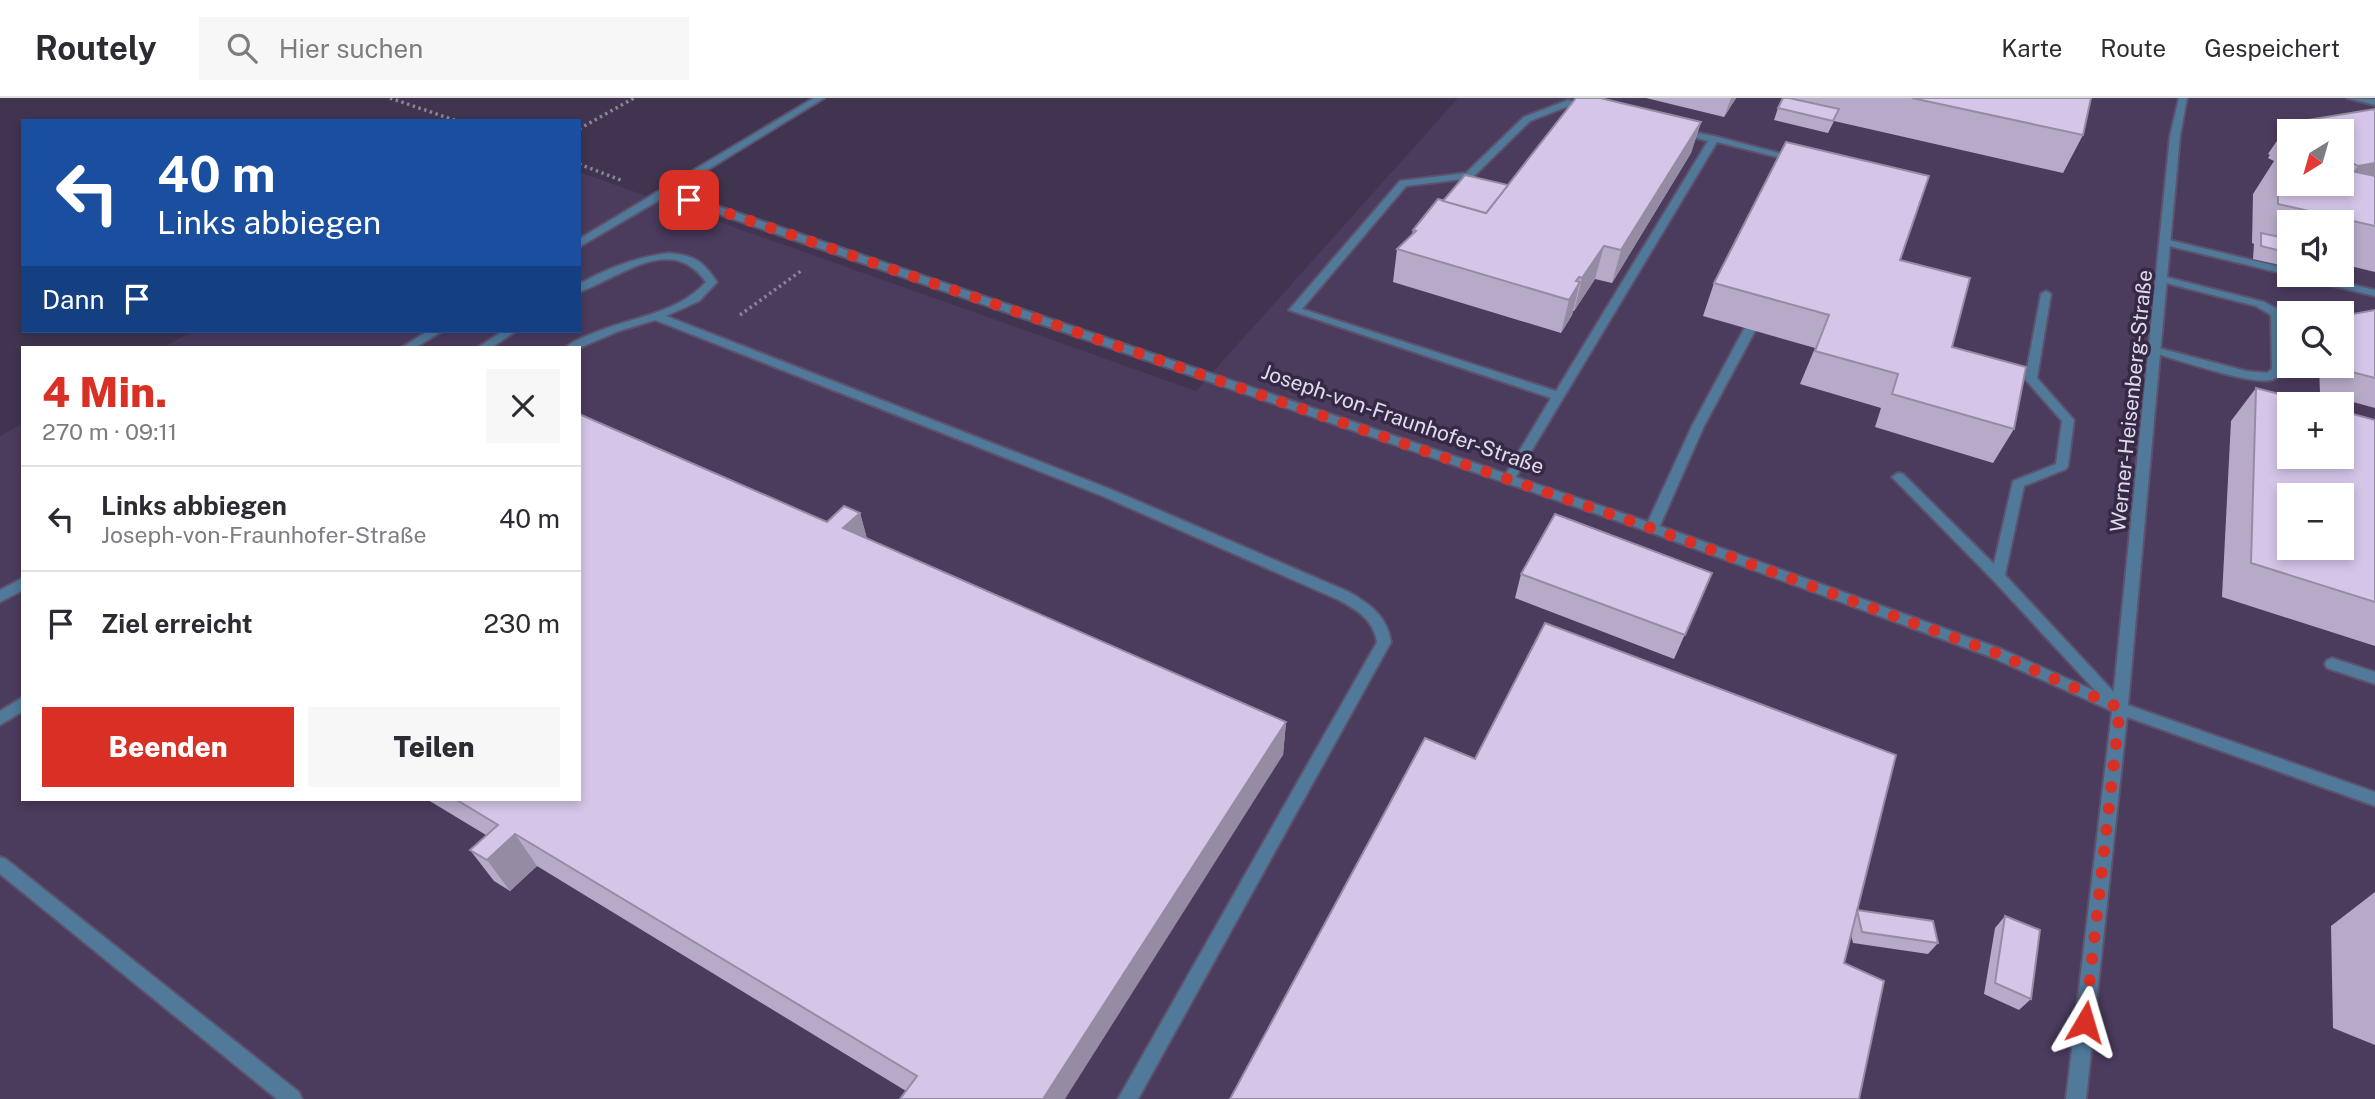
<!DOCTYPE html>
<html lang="de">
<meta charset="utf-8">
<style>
:root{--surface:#fff;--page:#f7f7f7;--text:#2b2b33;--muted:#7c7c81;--line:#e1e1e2;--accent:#d93025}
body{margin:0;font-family:"Public Sans",sans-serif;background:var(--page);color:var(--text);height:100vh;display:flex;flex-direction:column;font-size:26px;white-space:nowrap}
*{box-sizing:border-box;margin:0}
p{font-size:23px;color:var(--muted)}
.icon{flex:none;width:38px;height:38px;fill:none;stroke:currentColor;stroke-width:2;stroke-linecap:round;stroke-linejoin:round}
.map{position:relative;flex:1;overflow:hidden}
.drawer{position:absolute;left:21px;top:248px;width:560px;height:455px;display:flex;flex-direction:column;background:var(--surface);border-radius:0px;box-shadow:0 4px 10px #0003}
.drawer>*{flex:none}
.hud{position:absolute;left:21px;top:21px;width:560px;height:214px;border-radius:0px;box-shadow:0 4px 10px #0003;background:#1a4fa0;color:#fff;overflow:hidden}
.needle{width:46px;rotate:217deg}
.tools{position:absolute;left:2277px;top:21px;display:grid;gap:14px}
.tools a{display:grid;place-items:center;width:77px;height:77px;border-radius:0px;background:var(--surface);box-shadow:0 4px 10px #0003;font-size:35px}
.pin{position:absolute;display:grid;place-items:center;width:60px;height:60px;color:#fff;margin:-30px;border-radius:14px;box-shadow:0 4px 10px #0006}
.me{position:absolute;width:77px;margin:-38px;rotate:7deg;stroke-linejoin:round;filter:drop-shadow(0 0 5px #0008)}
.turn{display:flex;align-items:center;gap:24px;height:147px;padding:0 21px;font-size:32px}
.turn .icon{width:91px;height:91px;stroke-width:2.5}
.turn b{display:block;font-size:49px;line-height:60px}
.then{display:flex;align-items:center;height:66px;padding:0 21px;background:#0003;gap:14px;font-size:26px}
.round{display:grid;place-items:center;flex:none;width:74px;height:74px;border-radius:0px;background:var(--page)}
.overview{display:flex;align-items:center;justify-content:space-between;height:119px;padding:0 21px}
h1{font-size:42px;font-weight:800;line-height:52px;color:var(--accent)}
.button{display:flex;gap:14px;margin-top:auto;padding:14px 21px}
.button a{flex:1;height:80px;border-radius:0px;background:var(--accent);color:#fff;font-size:28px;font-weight:800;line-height:80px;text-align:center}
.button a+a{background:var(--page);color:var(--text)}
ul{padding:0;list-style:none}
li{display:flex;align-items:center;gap:21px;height:105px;padding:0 21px;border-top:2px solid var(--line)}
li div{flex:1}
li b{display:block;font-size:26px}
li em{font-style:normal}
header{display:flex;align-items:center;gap:42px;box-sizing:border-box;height:98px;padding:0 35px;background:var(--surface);border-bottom:2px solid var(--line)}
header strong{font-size:33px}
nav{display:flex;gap:38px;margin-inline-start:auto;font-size:24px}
.search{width:490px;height:63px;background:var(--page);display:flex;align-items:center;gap:18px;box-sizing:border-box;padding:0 24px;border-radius:0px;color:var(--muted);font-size:26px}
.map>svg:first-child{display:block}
.built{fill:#4b3b5d;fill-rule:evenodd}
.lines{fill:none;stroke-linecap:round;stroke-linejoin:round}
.lane-casing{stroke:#5d526c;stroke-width:4}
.street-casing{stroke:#5d526c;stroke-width:4}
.path{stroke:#8c839a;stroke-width:3.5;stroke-dasharray:2.5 3.5;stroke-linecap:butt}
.lane{fill:#50799a;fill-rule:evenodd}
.street{fill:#50799a;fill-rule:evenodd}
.wall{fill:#b7aac8;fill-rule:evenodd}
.shaded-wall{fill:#958ba3}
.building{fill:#d5c6e9;stroke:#958ba3;stroke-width:2;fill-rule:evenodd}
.route{stroke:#d93025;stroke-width:12;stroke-dasharray:0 21.6}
.labels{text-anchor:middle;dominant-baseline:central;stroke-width:7;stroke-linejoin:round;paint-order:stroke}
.street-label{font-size:21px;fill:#e1daec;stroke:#362945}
</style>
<header>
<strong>Routely</strong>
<div class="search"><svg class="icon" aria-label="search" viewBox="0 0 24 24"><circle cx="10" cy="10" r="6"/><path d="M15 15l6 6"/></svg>Hier suchen</div>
<nav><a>Karte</a><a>Route</a><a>Gespeichert</a></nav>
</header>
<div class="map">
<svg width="2375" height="1001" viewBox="0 0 2375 1001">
<rect width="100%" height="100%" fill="#403450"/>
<path class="built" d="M1458 0H2375V1001H0V338L23 325V702H579V250H161L194 233H579V74L1196 293ZM2289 33H2342V86H2289ZM2289 124H2342V177H2289ZM2289 215H2342V268H2289ZM2289 306H2342V359H2289ZM2289 397H2342V450H2289Z"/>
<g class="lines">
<g class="lane-casing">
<g id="lane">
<path d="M1568 2 1593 10 1588 13 1569 8 1530 23 1472 80 1406 88 1302 211 1556 293 1708 43 1676 35V31L1714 38 1802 61 1797 64 1717 44 1514 382 1508 386 1502 382 1551 300 1289 212 1400 83 1466 75 1524 19Z"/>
<path d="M2165 141 2289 171V177H2291H2289L2161 146 2160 144Z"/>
<path d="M669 155C695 158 702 162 717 184L699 203 666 218 1110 391 1349 494C1371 507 1387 518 1391 544L1138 1001H1118L1377 544C1373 521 1358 513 1339 502L1100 397 655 222 619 233 579 250H565C572 243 584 239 594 235 632 219 677 216 706 184 671 134 620 180 579 194V186C608 170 636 159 669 155Z"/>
<path d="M2295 177H2312L2375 192V198L2296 179Z"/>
<path d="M2162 178 2264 204 2281 213 2284 272C2280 276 2276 281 2271 282 2250 287 2175 261 2151 254L2149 252 2155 249 2246 273 2267 275 2272 271 2271 217 2256 208 2158 183V179Z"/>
<path d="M2046 193 2051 196 2037 280 2074 322 2068 368 2066 371 2024 388 2005 477 2125 606 2128 610 2125 614H2115L1993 482 1892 379 1898 375 1903 376 1994 466 2013 383 2056 366 2062 323 2025 281 2041 196Z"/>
<path d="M1750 228 1756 231 1704 328 1659 430 1657 433H1647L1645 430 1692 328 1744 231Z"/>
<path d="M503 233H516L491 250H477Z"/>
<path d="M2332 560 2375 574V586L2327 570 2325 566 2327 562Z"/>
<path d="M23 599V613L0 627V613Z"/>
<path d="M0 759 6 761 299 994 302 1001H277L0 776Z"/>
</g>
</g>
<g class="street-casing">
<g id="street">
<path d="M814 0H824L673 93 1657 427 2001 551 2113 601 2170 38 2179 0H2187L2180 38 2128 607 2375 694V708L2127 619 2086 1001H2066L2112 613 1991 559 1647 433 666 98 579 149V141Z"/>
<path d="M2347 0 2375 1V7Z"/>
<path d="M428 233H442L415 250H401Z"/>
<path d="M23 480V492L0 504V492Z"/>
</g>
</g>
<g class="path">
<path d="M390 0 457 23"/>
<path d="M579 31 634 0"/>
<path d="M579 66 623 83"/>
<path d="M740 217 801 173"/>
</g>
<use href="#lane" class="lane"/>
<use href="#street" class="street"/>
</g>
<g class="wall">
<path d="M1646 0H1736L1724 19Z"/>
<path d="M1783 0H2091L2083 37 2063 75 1834 23 1828 35 1774 22 1778 10Z"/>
<path d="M2375 11V174L2342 166V124H2289V169L2253 161 2254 146 2252 145 2253 96 2274 63 2268 60 2270 57 2268 56 2289 25ZM2289 33H2342V86H2289Z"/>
<path d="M1701 24 1691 55 1612 185 1595 181 1574 213H1573L1572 217 1561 235 1393 184 1397 151 1412 136 1413 132 1508 87Z"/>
<path d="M1900 162 1952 249 2014 331 1993 365 1875 329 1881 310 1800 286 1815 250 1703 218 1714 185Z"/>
<path d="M2375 212V310L2320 295 2319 268H2342Z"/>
<path d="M2256 290 2375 322V548L2222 499 2231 323Z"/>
<path d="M860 415 867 441 1286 624 1283 657 906 993 537 768 510 793 494 783 470 752 486 737 428 702H579L827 424Z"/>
<path d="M1712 475 1674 561 1515 500 1521 476Z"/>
<path d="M1475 661 1857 812 1938 845 1928 856 1853 845 1851 837 1844 865Z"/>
<path d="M2375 794V947L2333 930 2331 828Z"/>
<path d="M2005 818 2031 901 2019 912 1984 896 1995 830Z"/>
</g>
<g class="shaded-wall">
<path d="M1731 0H1736L1724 19Z"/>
<path d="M1701 24 1691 55 1612 185 1621 152Z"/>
<path d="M2375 65V92L2335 99 2358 68Z"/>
<path d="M1604 148 1595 181 1574 213 1582 180Z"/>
<path d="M1579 179 1576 191 1580 184 1572 217 1561 235 1569 202 1576 183Z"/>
<path d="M860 415 869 448 843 430Z"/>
<path d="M1286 624 1283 657 1065 1001H1043Z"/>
<path d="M515 736 537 768 510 793 487 762Z"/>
</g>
<g class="building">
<path d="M1576 0H1600L1701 24 1621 152 1604 148 1582 180 1579 179 1576 183 1580 184 1569 202 1397 151 1416 133 1413 132 1438 101 1486 115Z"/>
<path d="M1783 0H1789L1839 11 1833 23 1778 10Z"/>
<path d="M1912 0H2091L2083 37Z"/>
<path d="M2375 11V65L2358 68 2342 59V33H2297L2288 28H2294L2289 25Z"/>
<path d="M1786 44 1929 78 1900 162 1970 180 1952 249 2026 269 2014 331 1892 296 1898 276 1815 253 1829 217 1714 185Z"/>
<path d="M2278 58 2289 60V86H2342V71L2375 78V128L2278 106Z"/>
<path d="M1465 77 1508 87 1486 115 1443 103Z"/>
<path d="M2261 135 2289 141V155L2261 148Z"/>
<path d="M2375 212V280L2340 271 2339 268H2342V218Z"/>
<path d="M2256 290 2317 306H2289V359H2342V313L2375 322V504L2251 465ZM2289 397H2342V450H2289Z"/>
<path d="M579 316 827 424 844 408 860 415 843 430 1286 624 1043 1001H900L917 978 515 736 487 762 470 752 498 727 457 702H579Z"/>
<path d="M1555 416 1712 475 1685 537 1521 476Z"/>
<path d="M1545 525 1896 657 1844 865 1884 883 1859 1001H1230L1425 640 1475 661Z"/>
<path d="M1857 812 1933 823 1938 845 1862 834Z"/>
<path d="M2005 818 2040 832 2031 901 1995 885Z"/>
</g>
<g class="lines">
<path class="route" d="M689 102 1651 430 1996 555 2120 610 2085 924"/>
</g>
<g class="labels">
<g class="street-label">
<text transform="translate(2131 303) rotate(-84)">Werner-Heisenberg-Straße</text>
<text transform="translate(1403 321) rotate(19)">Joseph-von-Fraunhofer-Straße</text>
</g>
</g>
</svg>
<div class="tools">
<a><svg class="needle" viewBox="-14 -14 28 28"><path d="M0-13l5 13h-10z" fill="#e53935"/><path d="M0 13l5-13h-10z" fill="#7c7c81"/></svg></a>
<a><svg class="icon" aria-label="sound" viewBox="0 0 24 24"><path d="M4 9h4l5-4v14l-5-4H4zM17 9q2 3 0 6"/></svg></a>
<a><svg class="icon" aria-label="search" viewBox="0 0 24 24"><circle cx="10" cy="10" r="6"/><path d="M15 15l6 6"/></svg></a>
<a>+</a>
<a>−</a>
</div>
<div class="pin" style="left:689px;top:102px;background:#d93025"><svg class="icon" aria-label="arrive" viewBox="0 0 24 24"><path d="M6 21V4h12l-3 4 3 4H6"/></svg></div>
<svg class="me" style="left:2085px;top:924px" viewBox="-20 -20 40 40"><path d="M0-17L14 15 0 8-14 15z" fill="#d93025" stroke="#fff" stroke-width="4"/></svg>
<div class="hud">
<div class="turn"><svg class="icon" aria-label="left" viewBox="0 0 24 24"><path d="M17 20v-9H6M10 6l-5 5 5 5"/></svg><div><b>40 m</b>Links abbiegen</div></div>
<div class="then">Dann<svg class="icon" aria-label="arrive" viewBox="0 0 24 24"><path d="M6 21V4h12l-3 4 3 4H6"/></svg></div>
</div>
<section class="drawer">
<div class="overview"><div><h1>4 Min.</h1><p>270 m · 09:11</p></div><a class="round"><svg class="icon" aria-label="close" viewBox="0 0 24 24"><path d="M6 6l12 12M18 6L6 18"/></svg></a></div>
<ul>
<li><svg class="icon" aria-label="left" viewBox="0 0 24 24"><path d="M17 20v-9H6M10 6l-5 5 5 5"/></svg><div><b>Links abbiegen</b><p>Joseph-von-Fraunhofer-Straße</p></div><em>40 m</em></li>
<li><svg class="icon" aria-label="arrive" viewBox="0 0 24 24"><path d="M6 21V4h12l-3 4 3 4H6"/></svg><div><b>Ziel erreicht</b></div><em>230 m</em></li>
</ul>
<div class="button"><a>Beenden</a><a>Teilen</a></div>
</section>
</div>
